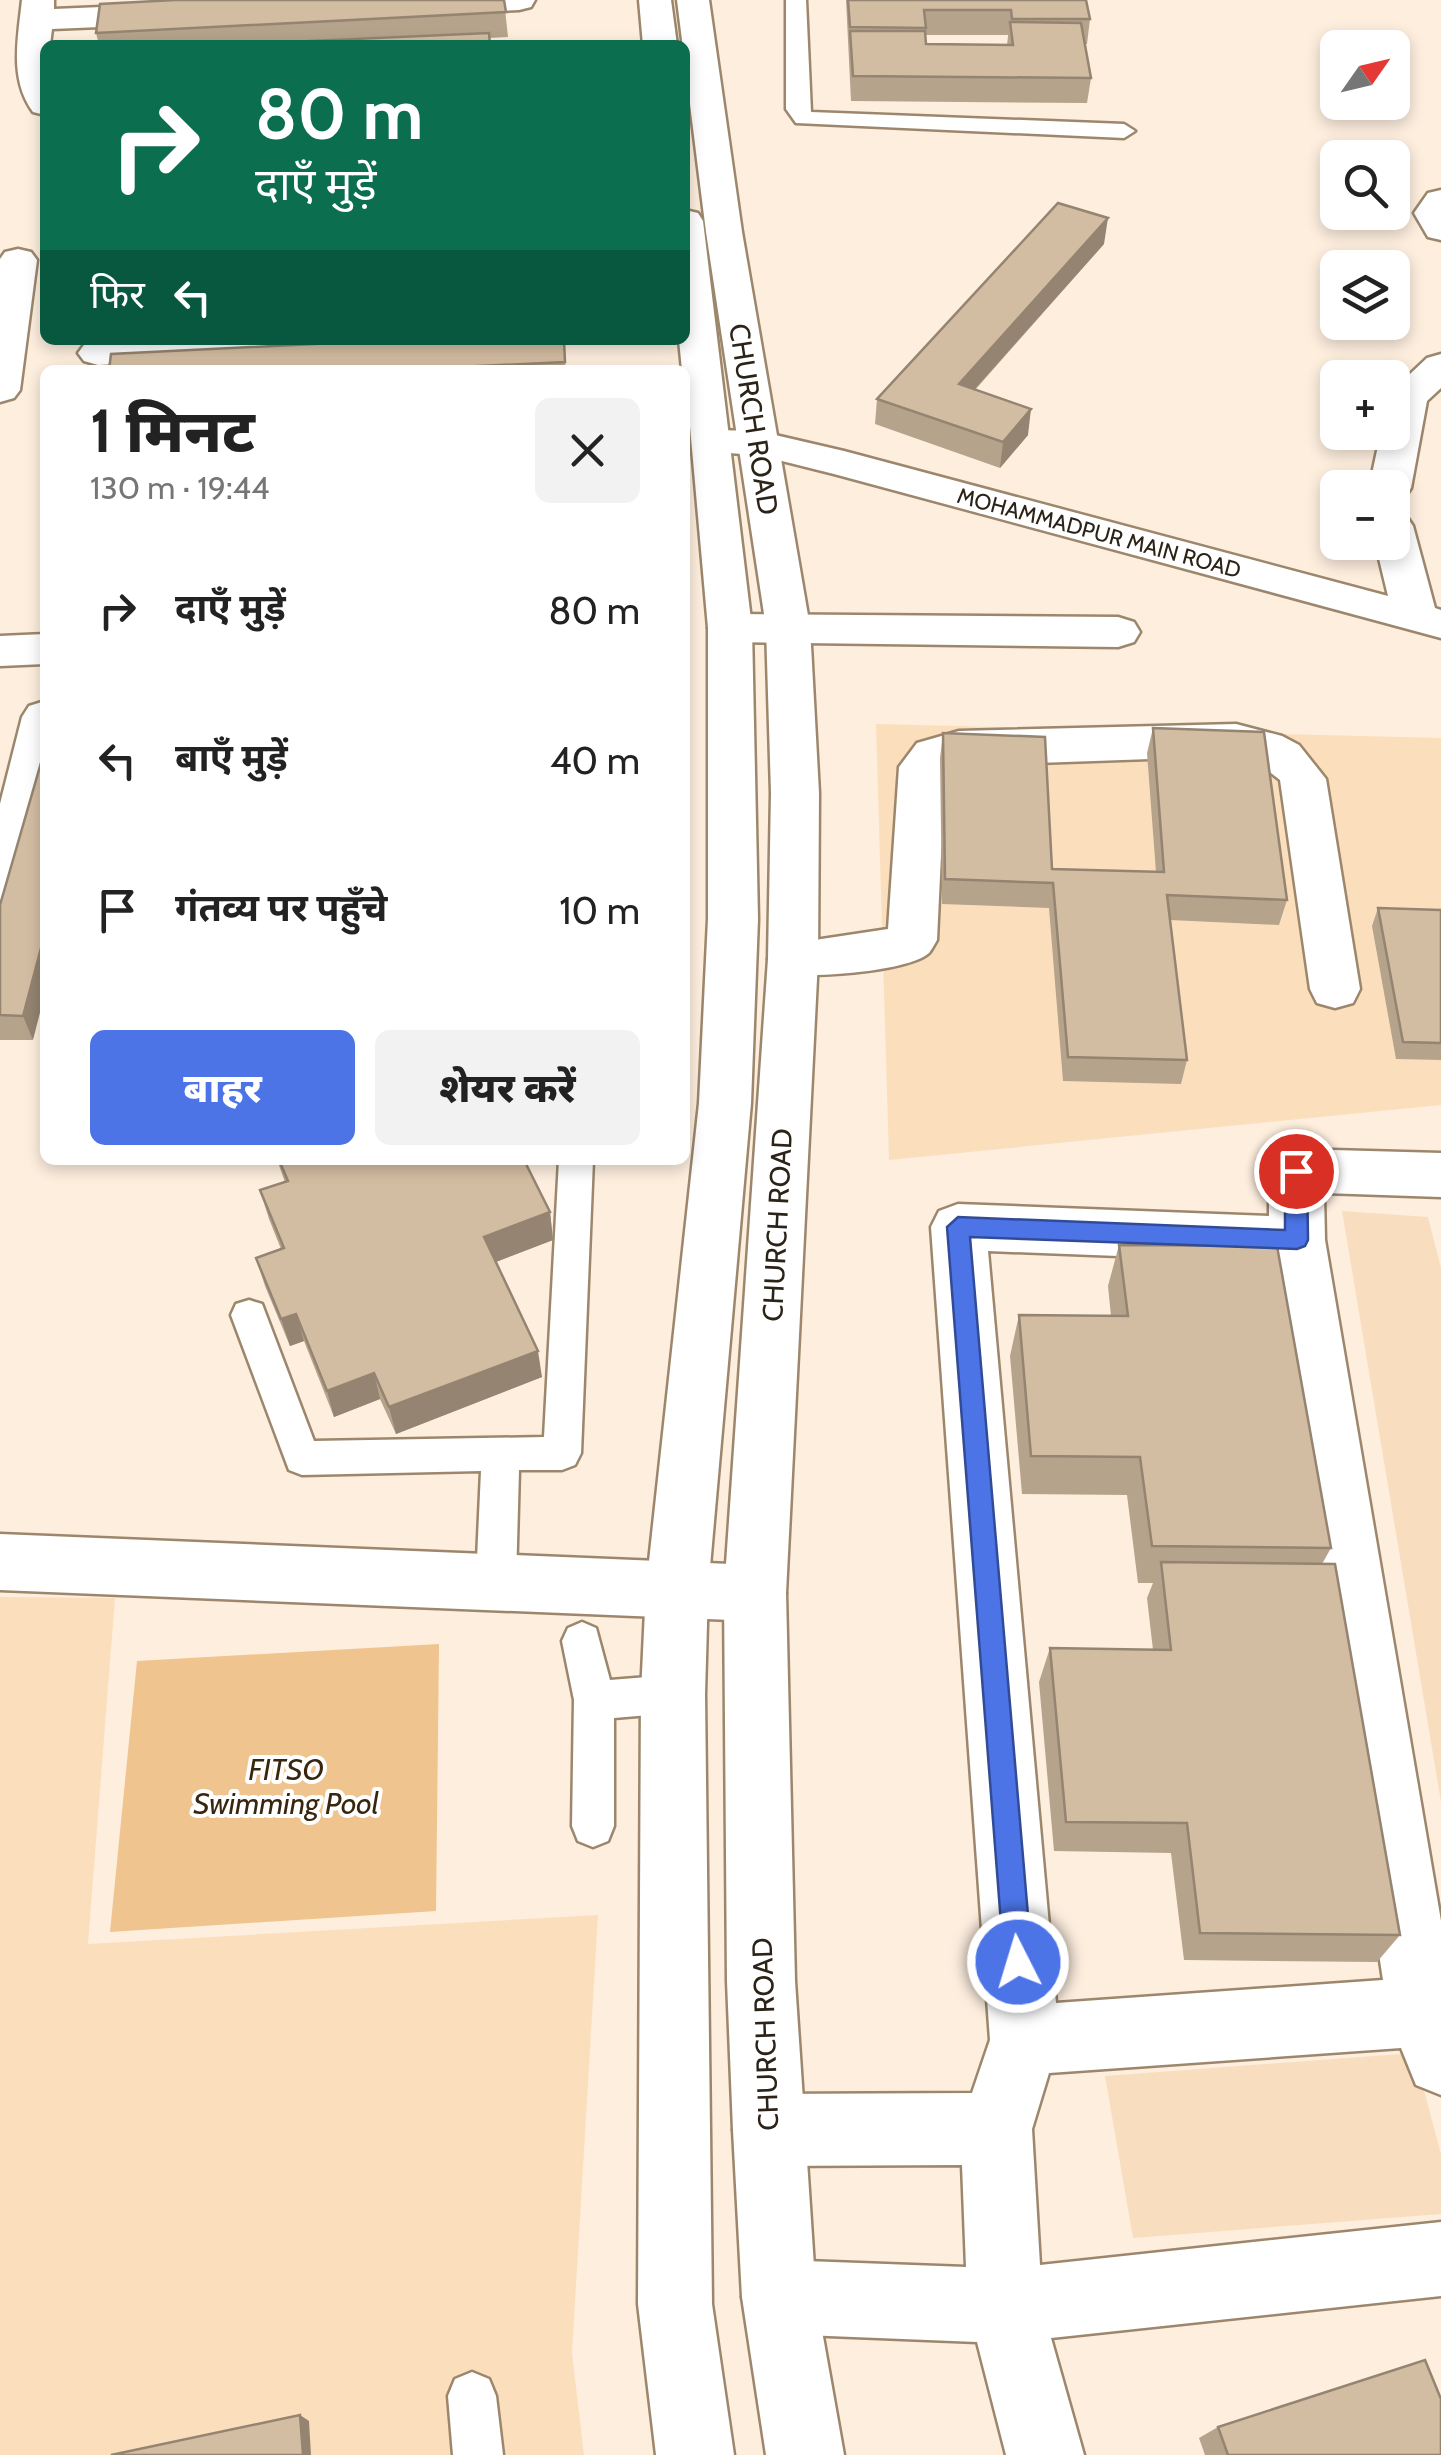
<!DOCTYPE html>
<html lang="hi">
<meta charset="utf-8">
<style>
:root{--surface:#fff;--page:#f2f2f2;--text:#222;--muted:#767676;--accent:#4c74e7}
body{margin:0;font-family:Cabin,"Noto Sans Devanagari",sans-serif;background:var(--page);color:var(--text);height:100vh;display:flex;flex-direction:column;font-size:38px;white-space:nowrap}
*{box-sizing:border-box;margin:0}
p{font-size:32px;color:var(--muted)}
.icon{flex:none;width:55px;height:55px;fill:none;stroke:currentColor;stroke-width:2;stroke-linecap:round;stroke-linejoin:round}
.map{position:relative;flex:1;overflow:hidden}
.sheet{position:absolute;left:40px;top:365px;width:650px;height:800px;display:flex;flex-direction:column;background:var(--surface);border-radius:15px;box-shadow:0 5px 15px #0003}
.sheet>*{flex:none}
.banner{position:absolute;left:40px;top:40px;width:650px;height:305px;border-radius:15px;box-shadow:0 5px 15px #0003;background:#0b6e4f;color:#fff;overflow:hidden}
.needle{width:65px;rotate:56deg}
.buttons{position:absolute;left:1320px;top:30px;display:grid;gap:20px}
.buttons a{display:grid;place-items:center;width:90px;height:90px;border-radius:15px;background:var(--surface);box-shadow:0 5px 15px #0003;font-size:50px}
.pin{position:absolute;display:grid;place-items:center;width:85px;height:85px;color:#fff;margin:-42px;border:5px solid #fff;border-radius:50%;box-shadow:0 2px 10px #0007}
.me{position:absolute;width:110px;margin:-55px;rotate:355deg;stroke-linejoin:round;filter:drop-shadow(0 0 8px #0008)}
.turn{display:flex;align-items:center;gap:35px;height:210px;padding:0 50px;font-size:45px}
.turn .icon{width:130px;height:130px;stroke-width:2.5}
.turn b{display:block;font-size:70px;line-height:85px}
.then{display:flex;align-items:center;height:95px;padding:0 50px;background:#0003;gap:20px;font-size:38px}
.round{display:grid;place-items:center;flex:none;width:105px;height:105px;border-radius:15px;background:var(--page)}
.overview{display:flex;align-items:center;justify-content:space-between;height:170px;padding:0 50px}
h1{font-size:60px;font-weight:800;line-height:75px}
.action{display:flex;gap:20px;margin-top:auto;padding:20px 50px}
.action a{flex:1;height:115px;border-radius:15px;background:var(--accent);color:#fff;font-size:40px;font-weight:800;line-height:115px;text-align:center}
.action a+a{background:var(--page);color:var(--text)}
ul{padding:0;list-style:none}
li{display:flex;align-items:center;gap:30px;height:150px;padding:0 50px}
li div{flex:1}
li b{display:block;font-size:38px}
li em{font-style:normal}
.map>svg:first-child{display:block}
.built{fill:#fbdfbd}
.green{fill:#f8debe}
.water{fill:#f0c48e}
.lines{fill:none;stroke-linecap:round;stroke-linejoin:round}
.lane-casing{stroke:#9c876d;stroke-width:5}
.street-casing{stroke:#9c876d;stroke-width:5}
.secondary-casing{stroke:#9c876d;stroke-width:5}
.lane{fill:#fff;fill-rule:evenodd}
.street{fill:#fff;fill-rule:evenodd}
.secondary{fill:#fff;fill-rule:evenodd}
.wall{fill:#b5a38b;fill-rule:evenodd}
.shaded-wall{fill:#948471}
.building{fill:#d3bda2;stroke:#948471;stroke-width:2.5}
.route{fill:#4c74e7;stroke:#314b96;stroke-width:2.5}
.labels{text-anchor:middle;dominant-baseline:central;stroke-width:8;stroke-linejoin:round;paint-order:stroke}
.far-street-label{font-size:22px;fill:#2b2218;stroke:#fff}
.street-label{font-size:28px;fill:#2b2218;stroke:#fff}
.water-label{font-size:30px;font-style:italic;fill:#38260e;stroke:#fff}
</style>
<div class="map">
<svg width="1441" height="2455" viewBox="0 0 1441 2455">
<rect width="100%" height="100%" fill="#fdeede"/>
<g class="built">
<path d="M876 724 1441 738V1105L889 1160Z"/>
<path d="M0 1597 115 1598 88 1944 598 1915 572 2353 584 2455H0Z"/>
</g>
<g class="green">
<path d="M1342 1211 1428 1217 1441 1268V1802Z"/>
<path d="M1414 2053 1441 2154V2214L1133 2238 1105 2076Z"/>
</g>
<path class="water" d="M439 1644 436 1911 110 1932 137 1661Z"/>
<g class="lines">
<g class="lane-casing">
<g id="lane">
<path d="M786 0H806L811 112 1124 124 1135 131 1124 138 796 123 786 109Z"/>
<path d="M559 1160H593L581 1453 575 1465 562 1470H519L516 1581 510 1594 496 1599 482 1594 476 1581 481 1471 302 1475 289 1470 231 1315 236 1304 249 1300 262 1304 314 1441 544 1437Z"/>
<path d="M582 1622 596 1628 610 1680 673 1675 687 1680 693 1694 687 1708 673 1713 614 1718V1826L608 1841 593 1847 578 1841 572 1826 574 1700 562 1641 568 1628Z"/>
<path d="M472 2372 489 2379 496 2396 503 2455H453L448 2396 455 2379Z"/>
</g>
</g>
<g class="street-casing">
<g id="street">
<path d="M22 0H54V9L173 4 185 7 189 14 185 21 173 24 52 29 50 45H45V115L33 112C9 79 18 38 22 0Z"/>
<path d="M415 0H535L531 7 519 10 429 14 417 11 413 4Z"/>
<path d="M1441 190V240L1428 237 1414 213 1428 193Z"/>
<path d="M18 249 31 252 37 260 20 390 14 398 0 402V259L5 252Z"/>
<path d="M122 340H361L356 348 342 352 98 365 84 361 78 353 84 345Z"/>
<path d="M1441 354V388L1427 401 1411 488 1405 497 1392 500V488H1369L1381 432H1392V391L1427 358Z"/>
<path d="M712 430 758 431 844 451 1388 596 1375 542H1392V513L1407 517 1413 526 1435 608 1441 610V638L834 474 758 455 698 451 692 442 698 433Z"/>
<path d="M730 614 1118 617 1134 622 1140 632 1134 642 1118 647 730 642 714 638 708 628 714 618Z"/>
<path d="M45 634V664L0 666V636Z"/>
<path d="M45 701V814L25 900 17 913 0 918V804L22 717 29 706Z"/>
<path d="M1236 724 1282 736 1299 745 1326 779 1360 989 1353 1003 1335 1008 1317 1003 1310 989 1280 780 1258 763 1236 756 949 766 945 770 937 940C936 942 930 952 929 953 909 972 800 980 775 972L768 959 775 946 888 929 899 767 917 743 959 731Z"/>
<path d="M1296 1149 1441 1153V1197L1324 1193 1325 1240 1441 1921V2095L1416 2085 1401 2048 1049 2073 1032 2129 1040 2265 1441 2222V2296L1051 2338 1084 2455H1006L977 2342 779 2334 753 2323 742 2297 753 2271 779 2260 966 2267 962 2165 769 2166 744 2155 733 2130 744 2105 769 2094 972 2093 990 2040 931 1227 939 1211 958 1204 1269 1216V1171L1277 1156ZM988 1251 1273 1262 1383 1980 1056 2003Z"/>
<path d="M0 1534 755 1565 777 1573 786 1593 777 1613 755 1621 0 1590Z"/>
</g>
</g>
<g class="secondary-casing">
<g id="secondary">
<path d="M639 0H671L677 45H643Z"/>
<path d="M677 0H709L742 232 810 627 819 793 818 959 786 1593 795 1981 805 2130 816 2297 844 2455H766L742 2297 733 2130 727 1981 724 1593 768 959 771 793 766 627 706 232Z"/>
<path d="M685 210 698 213 703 221 752 628 758 919 751 1103 708 1589 705 1694 712 2304 734 2455H656L638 2304 641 1694 646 1589 699 1103 708 919V628L685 370H682L679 340H685Z"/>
</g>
</g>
<use href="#lane" class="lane"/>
<use href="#street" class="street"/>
<use href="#secondary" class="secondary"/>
</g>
<g class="wall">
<path d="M504 0 508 37 489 38 490 45H99L96 33Z"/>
<path d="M846 0H1086L1090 19 1087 44H1085L1091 78 1087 103 851 101ZM925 35H1008V36L1007 45 926 44Z"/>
<path d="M1104 244 975 390 1028 435 1000 468 875 424 877 399Z"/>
<path d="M565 362 566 370H109Z"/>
<path d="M1153 728 1287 900 1279 925 1170 920 1187 1060 1181 1084 1063 1081 1049 908 942 904 940 758 943 733 1052 869 1156 872 1147 753Z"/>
<path d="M0 905 33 1040H0Z"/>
<path d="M1378 908 1441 910V1060L1396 1059 1372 926Z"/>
<path d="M277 1160H524L550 1212 553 1240 496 1262 542 1377 396 1434 380 1399 334 1417 304 1341 290 1346 265 1286 256 1258 281 1249 269 1219 260 1190 285 1182Z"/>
<path d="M1119 1245 1331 1548 1322 1564 1400 1935 1377 1962 1184 1960 1171 1853 1054 1851 1039 1682 1050 1648 1153 1650 1147 1598 1153 1583H1138L1127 1495 1022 1494 1010 1356 1019 1315 1111 1316 1108 1286Z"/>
<path d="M1218 2427 1441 2455H1205L1199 2438Z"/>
</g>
<g class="shaded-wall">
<path d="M1108 218 1104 244 956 410 959 384Z"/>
<path d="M1031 409 1028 435 1000 468 1003 442Z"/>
<path d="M45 933V993L33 1040 23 1016Z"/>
<path d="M550 1212 553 1240 488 1265 484 1237Z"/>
<path d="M296 1314 304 1341 290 1346 281 1319Z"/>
<path d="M538 1351 542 1377 396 1434 389 1407Z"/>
<path d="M374 1373 380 1399 334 1417 327 1391Z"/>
<path d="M300 2415 309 2421 311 2455H303Z"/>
</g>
<g class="building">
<path d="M175 0H504L506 12 96 33 100 4Z"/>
<path d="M848 0H1086L1090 19H1012L1011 10H924L926 28 850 27Z"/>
<path d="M1010 22 1081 23 1091 78 853 76 850 31H925L926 44 1013 45Z"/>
<path d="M489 33 490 45H222Z"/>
<path d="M1058 203 1108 218 959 384 1031 409 1003 442 877 399Z"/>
<path d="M393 340H564L565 362 394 370H109L111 354Z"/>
<path d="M1153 728 1264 732 1287 900 1167 895 1187 1060 1068 1057 1053 883 945 879 943 733 1045 737 1052 869 1164 872Z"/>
<path d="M45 749V933L23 1016 0 1015V905Z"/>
<path d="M1378 908 1441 910V1043L1403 1042Z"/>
<path d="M279 1160H524L550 1212 484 1237 538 1351 389 1407 374 1373 327 1391 296 1314 281 1319 256 1258 284 1248 260 1190 288 1181Z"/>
<path d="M1119 1245 1277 1246 1331 1548 1152 1546 1140 1457 1031 1456 1019 1315 1128 1316Z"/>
<path d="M1161 1562 1335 1564 1400 1935 1200 1933 1187 1823 1066 1822 1050 1648 1171 1650Z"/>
<path d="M1425 2360 1441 2399V2455H1228L1218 2427Z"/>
<path d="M300 2415 303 2455H111Z"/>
</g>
<path class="route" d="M1296 1162 1307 1171 1308 1240 1305 1246 1297 1249 970 1237 1032 1962 1028 1972 1018 1977 1008 1972 1004 1962 947 1227 958 1217 1285 1230V1171Z"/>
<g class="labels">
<g class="far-street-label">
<text transform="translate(1099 533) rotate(15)">MOHAMMADPUR MAIN ROAD</text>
</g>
<g class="street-label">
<text transform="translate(754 419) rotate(81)">CHURCH ROAD</text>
<text transform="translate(777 1225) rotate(-87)">CHURCH ROAD</text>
<text transform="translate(765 2034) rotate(-92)">CHURCH ROAD</text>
</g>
<g class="water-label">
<text x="286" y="1769">FITSO<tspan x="286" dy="34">Swimming Pool</tspan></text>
</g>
</g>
</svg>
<div class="buttons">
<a><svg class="needle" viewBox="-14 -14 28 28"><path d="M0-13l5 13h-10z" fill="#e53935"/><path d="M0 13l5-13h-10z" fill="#767676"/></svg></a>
<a><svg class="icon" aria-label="search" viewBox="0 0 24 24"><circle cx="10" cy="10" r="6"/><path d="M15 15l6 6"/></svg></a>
<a><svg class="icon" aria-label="layers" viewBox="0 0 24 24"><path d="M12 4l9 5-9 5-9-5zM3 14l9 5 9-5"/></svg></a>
<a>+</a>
<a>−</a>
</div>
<div class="pin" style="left:1296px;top:1171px;background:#d93025"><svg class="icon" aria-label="arrive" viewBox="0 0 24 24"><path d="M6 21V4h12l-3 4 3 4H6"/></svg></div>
<svg class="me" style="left:1018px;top:1962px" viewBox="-20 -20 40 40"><circle r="17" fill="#4c74e7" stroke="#fff" stroke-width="3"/><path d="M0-11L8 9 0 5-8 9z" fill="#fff"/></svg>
<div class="banner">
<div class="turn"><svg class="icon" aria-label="right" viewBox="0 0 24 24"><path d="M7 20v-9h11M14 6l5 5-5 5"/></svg><div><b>80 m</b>दाएँ मुड़ें</div></div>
<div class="then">फिर<svg class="icon" aria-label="left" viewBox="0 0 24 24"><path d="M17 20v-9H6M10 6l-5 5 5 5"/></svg></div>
</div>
<section class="sheet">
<div class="overview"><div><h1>1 मिनट</h1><p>130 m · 19:44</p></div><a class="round"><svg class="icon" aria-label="close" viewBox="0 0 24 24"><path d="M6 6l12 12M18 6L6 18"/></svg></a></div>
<ul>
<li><svg class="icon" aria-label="right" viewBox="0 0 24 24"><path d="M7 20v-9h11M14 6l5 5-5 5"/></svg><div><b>दाएँ मुड़ें</b></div><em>80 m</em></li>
<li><svg class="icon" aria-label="left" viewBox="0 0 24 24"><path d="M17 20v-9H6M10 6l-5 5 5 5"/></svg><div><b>बाएँ मुड़ें</b></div><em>40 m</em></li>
<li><svg class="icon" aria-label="arrive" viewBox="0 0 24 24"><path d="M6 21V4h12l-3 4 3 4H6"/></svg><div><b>गंतव्य पर पहुँचे</b></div><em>10 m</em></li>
</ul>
<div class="action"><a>बाहर</a><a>शेयर करें</a></div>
</section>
</div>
